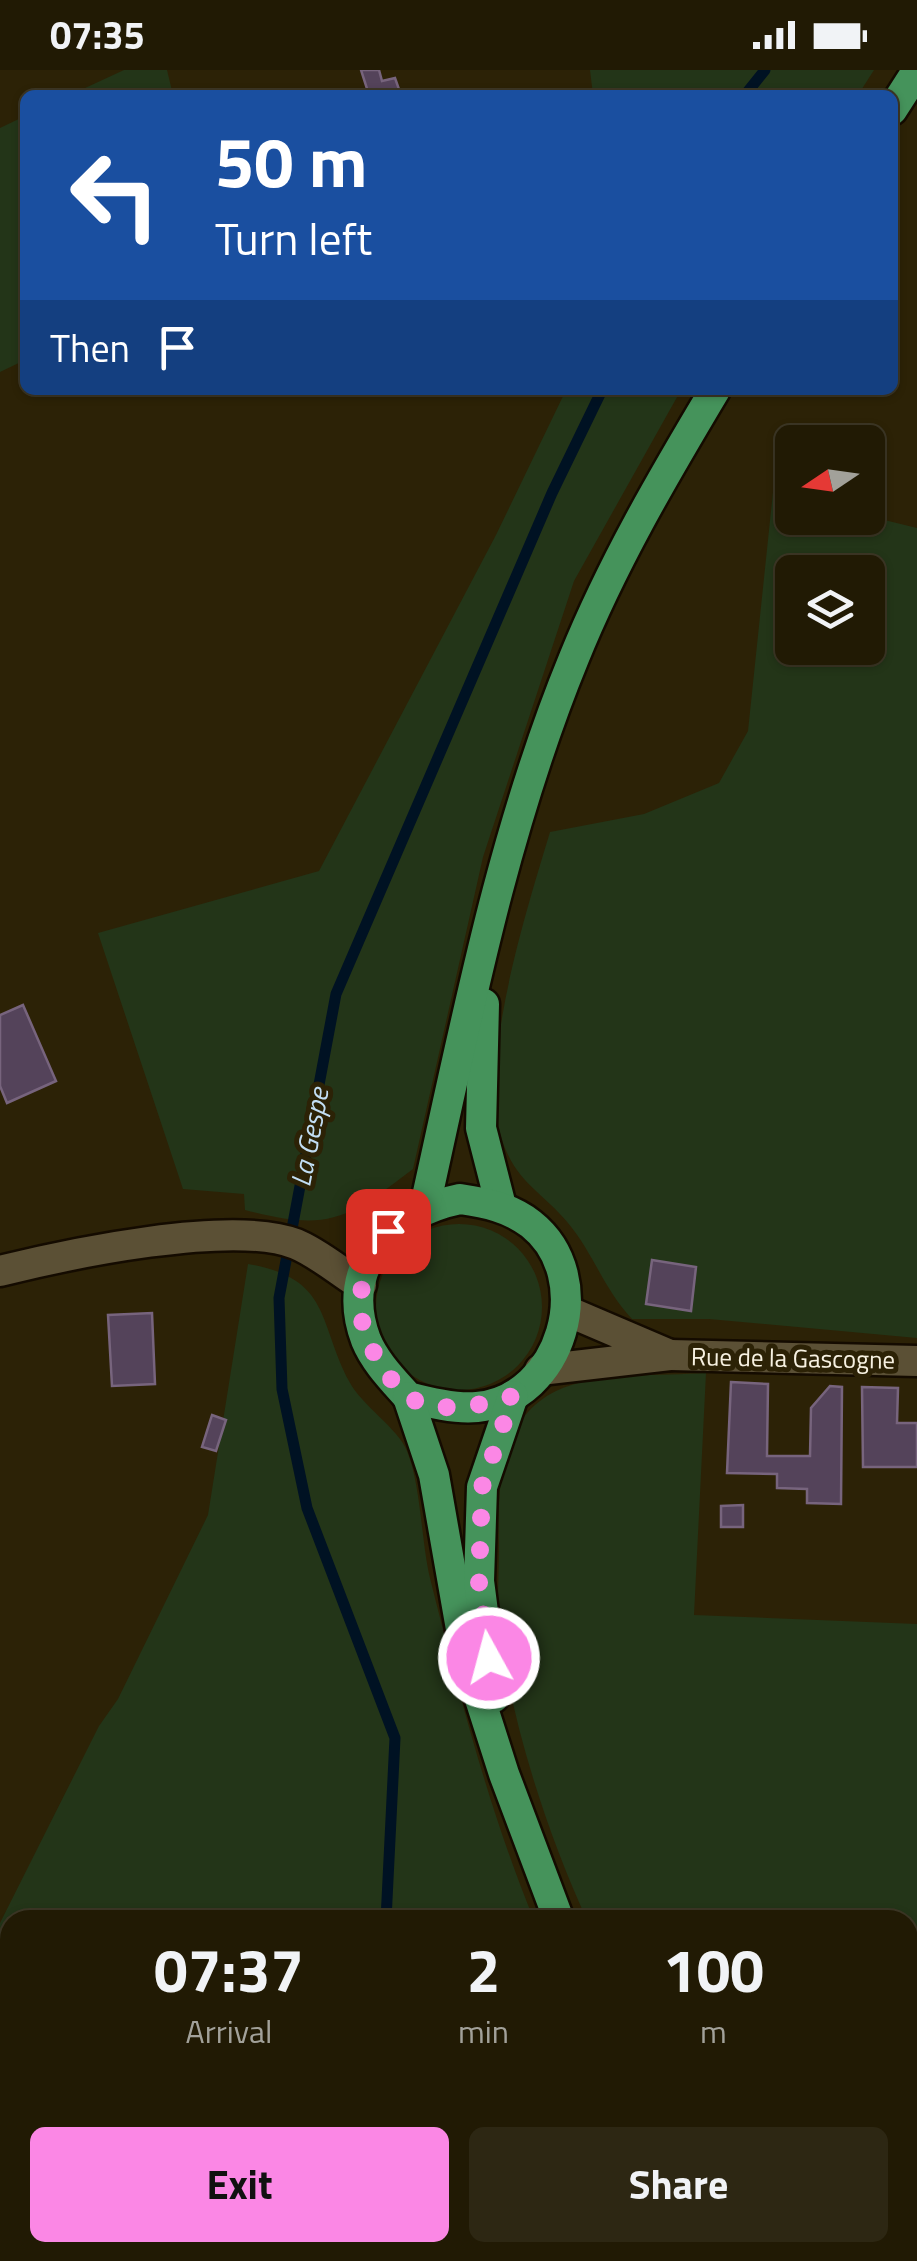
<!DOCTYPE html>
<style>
:root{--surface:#211a04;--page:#2d2713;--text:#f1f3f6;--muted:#a2a19a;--line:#3e3826;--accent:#fb87e5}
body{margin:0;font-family:"Titillium Web",sans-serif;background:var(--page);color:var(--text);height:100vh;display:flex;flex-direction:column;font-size:38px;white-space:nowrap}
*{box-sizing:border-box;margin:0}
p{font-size:32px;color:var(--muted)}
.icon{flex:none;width:55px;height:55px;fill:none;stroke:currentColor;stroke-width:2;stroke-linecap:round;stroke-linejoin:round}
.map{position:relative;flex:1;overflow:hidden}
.drawer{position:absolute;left:0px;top:1840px;width:918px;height:352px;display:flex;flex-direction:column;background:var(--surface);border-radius:30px 30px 0 0;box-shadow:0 2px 8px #0004,0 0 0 2px var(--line)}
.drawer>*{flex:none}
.banner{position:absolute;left:20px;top:20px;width:878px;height:305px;border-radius:15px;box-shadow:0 2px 8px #0004,0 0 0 2px var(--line);background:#1a4fa0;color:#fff;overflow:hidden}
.needle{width:65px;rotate:257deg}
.tools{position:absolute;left:775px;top:355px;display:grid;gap:20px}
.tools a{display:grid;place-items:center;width:110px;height:110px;border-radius:15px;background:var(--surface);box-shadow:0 2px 8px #0004,0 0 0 2px var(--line);font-size:50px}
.pin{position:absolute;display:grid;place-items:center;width:85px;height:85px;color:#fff;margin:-42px;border-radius:20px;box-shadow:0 5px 15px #0006}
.me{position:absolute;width:110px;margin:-55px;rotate:353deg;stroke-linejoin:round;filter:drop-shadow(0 0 8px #0008)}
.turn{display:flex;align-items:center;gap:35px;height:210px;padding:0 30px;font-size:45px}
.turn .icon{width:130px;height:130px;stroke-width:2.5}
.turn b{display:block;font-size:70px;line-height:85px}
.then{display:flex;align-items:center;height:95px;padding:0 30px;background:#0003;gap:20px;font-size:38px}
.eta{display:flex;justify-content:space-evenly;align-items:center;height:170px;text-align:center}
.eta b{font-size:60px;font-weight:700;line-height:70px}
.cta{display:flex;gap:20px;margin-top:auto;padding:20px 30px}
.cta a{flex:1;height:115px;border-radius:15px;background:var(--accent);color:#111;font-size:40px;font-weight:700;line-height:115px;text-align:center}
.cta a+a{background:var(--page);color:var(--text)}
.status{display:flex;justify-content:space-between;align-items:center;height:70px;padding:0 50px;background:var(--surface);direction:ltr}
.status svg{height:28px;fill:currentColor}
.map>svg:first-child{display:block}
.green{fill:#233518;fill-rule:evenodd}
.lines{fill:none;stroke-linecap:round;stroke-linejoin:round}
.stream{stroke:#001223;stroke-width:11}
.building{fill:#54435a;stroke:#77647d;stroke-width:2.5}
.minor-casing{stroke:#140b00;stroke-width:35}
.major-casing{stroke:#140b00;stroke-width:35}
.minor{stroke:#5b5035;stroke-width:30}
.major{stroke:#45935b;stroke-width:30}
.route{stroke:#fb87e5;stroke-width:18;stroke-dasharray:0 32.4}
.labels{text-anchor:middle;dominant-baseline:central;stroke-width:10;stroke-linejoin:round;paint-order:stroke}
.street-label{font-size:25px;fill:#f7f1e1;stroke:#2c2206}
.water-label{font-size:28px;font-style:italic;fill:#c2def4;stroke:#2c2206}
</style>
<div class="status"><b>07:35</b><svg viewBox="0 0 49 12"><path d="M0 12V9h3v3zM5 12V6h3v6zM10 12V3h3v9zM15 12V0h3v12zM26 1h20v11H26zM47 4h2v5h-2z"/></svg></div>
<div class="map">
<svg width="917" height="2191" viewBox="0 0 917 2191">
<rect width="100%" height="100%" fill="#2c2206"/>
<g class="green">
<path d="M124 0H167L173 25H70Z"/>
<path d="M590 0H874L858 25H593Z"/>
<path d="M25 46V290L0 302V58Z"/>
<path d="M566 320H681L574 511 483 787 413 1099C346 1150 329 1162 245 1140L244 1124 183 1119 98 863 319 801 496 465Z"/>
<path d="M773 422 792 427V448L868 446 917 458V1268L709 1249H632C603 1218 594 1184 568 1153 544 1123 516 1113 502 1070 477 994 527 839 550 762L644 744 719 713 748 661ZM792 502H868V578H792Z"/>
<circle cx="459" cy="1237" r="83"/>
<path d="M248 1194C331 1208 318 1252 349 1311 361 1335 398 1358 407 1381 421 1415 421 1470 430 1508 459 1624 489 1740 534 1850H10V2032L0 2035V1853L99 1656 118 1629 208 1445Z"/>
<path d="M706 1303 694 1545 917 1554V2018L908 2020V1850H587C547 1763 509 1647 499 1551 497 1526 499 1500 499 1475 498 1419 497 1350 556 1321 594 1302 663 1306 706 1303Z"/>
<path d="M357 2182H694L700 2191H355Z"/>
</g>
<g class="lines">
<g class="stream">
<path d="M745 25 765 0"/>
<path d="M386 1850 395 1668 307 1438 282 1319 279 1228 336 924 552 423 602 320"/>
<path d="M366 2191 367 2182"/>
</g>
</g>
<g class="building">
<path d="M361 0H379L382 11 395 8 401 25H369Z"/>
<path d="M23 935 56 1011 7 1033 0 1016V945Z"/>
<path d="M652 1190 696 1197 691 1241 646 1234Z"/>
<path d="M152 1243 155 1314 112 1316 108 1245Z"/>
<path d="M731 1312 768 1314 767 1386H810L811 1338 830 1316 842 1317 841 1434 807 1433V1419L777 1418V1404L727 1403Z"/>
<path d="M862 1317 898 1318 897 1353H917V1397H863Z"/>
<path d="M212 1345 226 1350 216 1381 202 1377Z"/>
<path d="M743 1435V1457H721V1436Z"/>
</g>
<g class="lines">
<g class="minor-casing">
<g id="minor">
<path d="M0 1201C68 1184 232 1149 296 1174 318 1183 340 1202 361 1215"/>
<path d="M670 1285 917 1291"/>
<path d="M540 1300 670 1285 567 1241"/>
</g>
</g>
<g class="major-casing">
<g id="major">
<path d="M892 40 917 1"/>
<path d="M484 934 481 1058 501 1136"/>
<path d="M460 1129C486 1133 509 1137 531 1154 598 1207 562 1329 477 1337 455 1339 430 1333 408 1327 393 1310 375 1292 366 1270 338 1196 391 1143 460 1129Z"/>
<path d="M425 1136C466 952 502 763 574 588 612 494 663 407 715 320"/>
<path d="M408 1327 434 1405 465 1582 504 1704 559 1850"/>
<path d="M494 1627 479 1511 482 1417 513 1326"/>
<path d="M726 2182 731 2191"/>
</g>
</g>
<use href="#minor" class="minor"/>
<use href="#major" class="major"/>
</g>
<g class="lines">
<path class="route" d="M388 1161C356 1208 349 1246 382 1296 389 1306 397 1319 407 1326 436 1346 483 1335 513 1326L482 1417 479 1512 489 1588"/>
</g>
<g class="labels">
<g class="street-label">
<text transform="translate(793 1288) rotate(1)">Rue de la Gascogne</text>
</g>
<g class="water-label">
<text transform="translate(309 1067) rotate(-79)">La Gespe</text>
</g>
</g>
</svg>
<div class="tools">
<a><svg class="needle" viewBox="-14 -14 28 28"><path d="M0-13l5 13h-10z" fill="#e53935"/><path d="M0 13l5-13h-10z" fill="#a2a19a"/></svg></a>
<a><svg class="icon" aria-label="layers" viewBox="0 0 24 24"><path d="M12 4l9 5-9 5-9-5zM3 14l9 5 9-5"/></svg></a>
</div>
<div class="pin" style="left:388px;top:1161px;background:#d93025"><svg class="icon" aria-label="arrive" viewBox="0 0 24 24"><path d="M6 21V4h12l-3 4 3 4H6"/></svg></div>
<svg class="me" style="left:489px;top:1588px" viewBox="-20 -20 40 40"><circle r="17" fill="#fb87e5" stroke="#fff" stroke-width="3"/><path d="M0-11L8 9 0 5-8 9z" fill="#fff"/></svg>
<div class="banner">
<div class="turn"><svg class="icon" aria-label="left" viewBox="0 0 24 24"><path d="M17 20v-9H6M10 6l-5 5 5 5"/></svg><div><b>50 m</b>Turn left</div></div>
<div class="then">Then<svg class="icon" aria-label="arrive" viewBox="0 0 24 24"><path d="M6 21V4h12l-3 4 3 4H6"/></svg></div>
</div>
<section class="drawer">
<div class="eta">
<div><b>07:37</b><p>Arrival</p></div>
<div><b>2</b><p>min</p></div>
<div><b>100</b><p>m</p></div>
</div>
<div class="cta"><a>Exit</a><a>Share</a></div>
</section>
</div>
